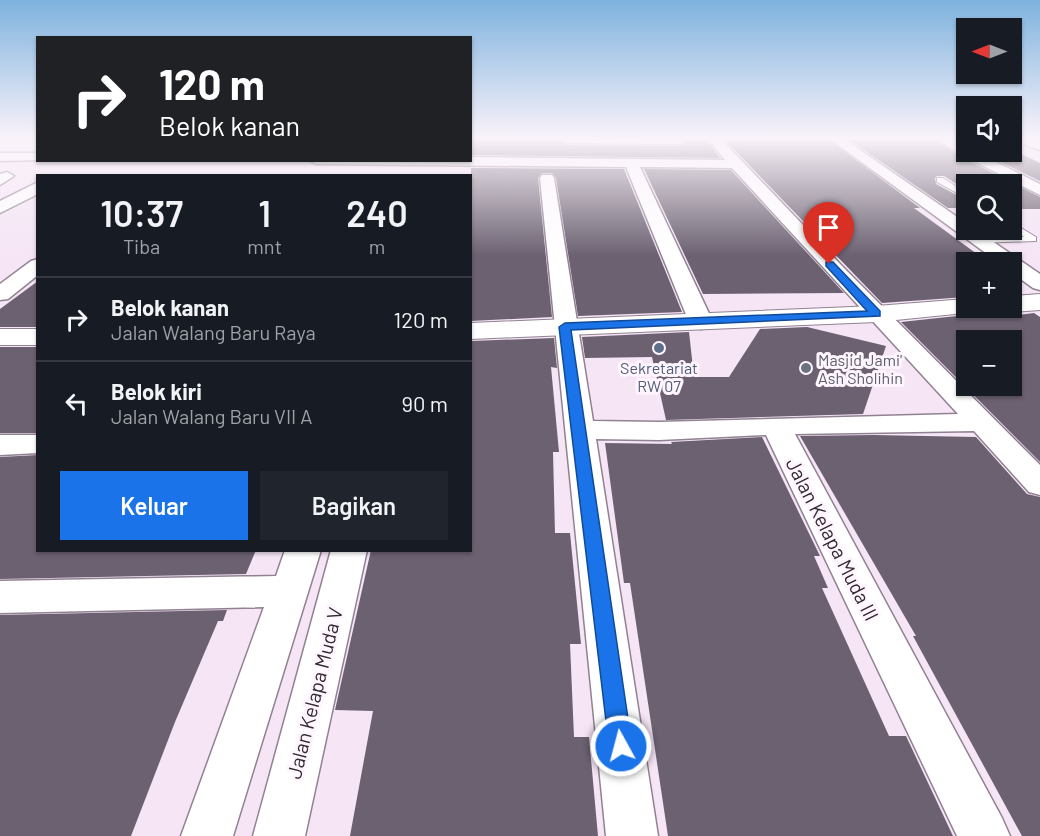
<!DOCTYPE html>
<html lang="id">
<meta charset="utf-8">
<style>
:root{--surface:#171b24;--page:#20242c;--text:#f1f3f6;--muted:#9ea1a6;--line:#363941;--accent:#1a73e8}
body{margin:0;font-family:Barlow,sans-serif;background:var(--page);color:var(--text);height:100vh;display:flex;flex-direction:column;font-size:22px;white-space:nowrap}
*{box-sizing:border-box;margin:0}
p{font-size:20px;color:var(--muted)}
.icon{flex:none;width:33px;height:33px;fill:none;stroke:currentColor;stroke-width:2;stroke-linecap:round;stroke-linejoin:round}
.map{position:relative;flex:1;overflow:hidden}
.details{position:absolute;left:36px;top:174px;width:436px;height:378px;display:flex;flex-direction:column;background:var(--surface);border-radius:0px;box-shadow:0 2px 4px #0004}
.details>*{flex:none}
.top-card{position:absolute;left:36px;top:36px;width:436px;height:126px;border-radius:0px;box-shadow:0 2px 4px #0004;background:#202124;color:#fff;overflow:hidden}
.needle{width:39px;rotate:270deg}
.buttons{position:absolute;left:956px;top:18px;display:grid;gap:12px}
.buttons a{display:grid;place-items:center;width:66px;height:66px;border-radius:0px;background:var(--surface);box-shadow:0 2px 4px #0004;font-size:30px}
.pin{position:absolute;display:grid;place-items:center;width:51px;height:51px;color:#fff;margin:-62px -26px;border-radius:50% 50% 50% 0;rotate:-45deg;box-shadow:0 0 6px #0007}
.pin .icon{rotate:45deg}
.me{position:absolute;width:66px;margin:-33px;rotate:353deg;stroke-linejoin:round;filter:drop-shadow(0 0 4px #0008)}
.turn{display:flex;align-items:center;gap:21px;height:126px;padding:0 24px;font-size:27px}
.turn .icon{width:78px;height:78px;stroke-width:2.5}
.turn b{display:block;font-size:42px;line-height:51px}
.eta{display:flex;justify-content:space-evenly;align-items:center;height:102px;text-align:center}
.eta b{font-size:36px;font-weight:600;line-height:42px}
.button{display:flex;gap:12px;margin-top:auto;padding:12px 24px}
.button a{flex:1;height:69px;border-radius:0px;background:var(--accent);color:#fff;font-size:24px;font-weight:600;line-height:69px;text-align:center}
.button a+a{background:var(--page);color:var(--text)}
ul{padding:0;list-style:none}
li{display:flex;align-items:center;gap:18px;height:84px;padding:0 24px;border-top:2px solid var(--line)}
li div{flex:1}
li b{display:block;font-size:22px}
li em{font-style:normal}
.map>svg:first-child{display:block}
.building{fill:#6b6171;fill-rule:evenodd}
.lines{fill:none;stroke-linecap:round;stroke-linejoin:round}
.lane-casing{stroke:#918291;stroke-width:2}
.street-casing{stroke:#918291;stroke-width:3}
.secondary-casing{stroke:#918291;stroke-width:2}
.lane{fill:#fff;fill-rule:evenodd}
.street{fill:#fff;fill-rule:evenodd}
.secondary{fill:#fff;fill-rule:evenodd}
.route{fill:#1a73e8;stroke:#114b97;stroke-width:1.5}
.service-dot{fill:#5c6f8a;stroke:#fff5fe;stroke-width:2}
.worship-dot{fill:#6b7280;stroke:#fff5fe;stroke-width:2}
.labels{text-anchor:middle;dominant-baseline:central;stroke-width:6;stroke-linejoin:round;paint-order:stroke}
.worship-label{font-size:16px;fill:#5b616d;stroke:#fff5fe;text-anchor:start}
.service-label{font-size:16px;fill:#4e5e75;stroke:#fff5fe}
.near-street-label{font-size:20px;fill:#312b31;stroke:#fff5fe}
</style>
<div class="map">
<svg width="1040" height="836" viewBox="0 0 1040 836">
<rect width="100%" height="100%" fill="#f5e5f5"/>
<g class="building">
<path d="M471 139H557L567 145 680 146 688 139H706L720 158 471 155Z"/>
<path d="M724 139H828L920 208H914L988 262H966V297L882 303Z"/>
<path d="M848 139H935L961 157 1040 197V209H1011V184H966V190L944 176H937L935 178 936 184 966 200V208H948Z"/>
<path d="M1011 149 1040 163V181L980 152H1011Z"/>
<path d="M471 168 624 169 682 312 578 316 556 178 552 173H542L538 178 552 317 471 321Z"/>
<path d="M644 169 731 170 844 293 703 294Z"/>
<path d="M38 281V327H0V309Z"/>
<path d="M1034 313 1040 317V462L901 322 966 315 1011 316ZM966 340H1011V386H966Z"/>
<path d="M807 327 886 346 863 414 666 420 652 357 585 358 582 337 689 332 694 377H729L760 329Z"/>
<path d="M554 338 557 368 551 367 559 452H553L555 533H570L581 644H570L574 737H589L598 836H350L373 711 335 710 371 550H471V341Z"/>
<rect x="0" y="347" width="38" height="86"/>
<path d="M874 435 976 437 1027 494 1040 497V836H1022L913 636H916L800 436Z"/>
<path d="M762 437 820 556H814L828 588H822L889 736H906L953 836H668L630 583H624L605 443 672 444 671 442Z"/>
<path d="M38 455V550H256L246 574 0 579V457Z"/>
<path d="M227 610 223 621H218L175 722 131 836H0V615Z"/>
</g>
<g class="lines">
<g class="lane-casing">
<g id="lane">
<path d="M937 178H943L966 193V198L937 182Z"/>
<path d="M1011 222 1036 237V241L978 243 974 240 978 237H1024L1011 228Z"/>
</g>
</g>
<g class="street-casing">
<g id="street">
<path d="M561 139H686V140L680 144 567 143Z"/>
<path d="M708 139H721L842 266 1040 465V495L1029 492 974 431 795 434 1002 818 1010 836H957L766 435 659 440 596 439 658 836H606L540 178 542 175H552L554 178 593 421 659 422 958 414 732 168 640 167 713 322 709 327 701 329 693 327 689 322 626 167 316 164 309 160H471V157L725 160Z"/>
<path d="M830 139H844L966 223V230H976L1040 274V290L1033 288 1011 272V262H998Z"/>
<path d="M937 139H952L966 146V152H976L1040 184V195L962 155Z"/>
<path d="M1016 139H1033L1040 141V150L1017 142Z"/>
<path d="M0 153H38V160H41L0 161Z"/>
<path d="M7 172 14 176 0 185V174Z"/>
<path d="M38 182V194L0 213V201Z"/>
<path d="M38 259V275L8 299 0 300V284L31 261Z"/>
<path d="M0 435H38V453L0 455Z"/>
<path d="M285 550H321L233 836H181L264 607 0 613V581L276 576Z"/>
<path d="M331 550H367L305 836H253Z"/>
</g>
</g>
<g class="secondary-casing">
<g id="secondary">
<path d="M1040 294V310L1011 312 1001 308H1011V296Z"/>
<path d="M966 299V308H979L975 312 876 322 471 339V323L876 306Z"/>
<rect x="0" y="329" width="38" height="16"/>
</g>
</g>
<use href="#lane" class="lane"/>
<use href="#street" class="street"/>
<use href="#secondary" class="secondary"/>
</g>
<linearGradient id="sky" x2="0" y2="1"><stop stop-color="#7eb2de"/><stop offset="0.54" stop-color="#faf3fa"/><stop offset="1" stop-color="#faf3fa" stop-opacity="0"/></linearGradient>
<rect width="1040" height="256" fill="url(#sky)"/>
<path class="route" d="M826 262H833L880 311V316L571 330 632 746 629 754 621 757 613 754 609 746 559 327 565 323 867 311 826 266Z"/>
<circle class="service-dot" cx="659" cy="348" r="6"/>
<circle class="worship-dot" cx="806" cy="368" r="6"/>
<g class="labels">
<g class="worship-label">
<text x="818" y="359">Masjid Jami'<tspan x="818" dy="18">Ash Sholihin</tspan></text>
</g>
<g class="service-label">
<text x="659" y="367">Sekretariat<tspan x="659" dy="18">RW 07</tspan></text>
</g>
<g class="near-street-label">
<text transform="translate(833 539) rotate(63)">Jalan Kelapa Muda III</text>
<text transform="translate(314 693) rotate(-76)">Jalan Kelapa Muda V</text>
</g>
</g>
</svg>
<div class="buttons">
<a><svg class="needle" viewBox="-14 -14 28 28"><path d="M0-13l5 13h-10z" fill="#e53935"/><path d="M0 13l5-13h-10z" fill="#9ea1a6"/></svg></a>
<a><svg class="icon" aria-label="sound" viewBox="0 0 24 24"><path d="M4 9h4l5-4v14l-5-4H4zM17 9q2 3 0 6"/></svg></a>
<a><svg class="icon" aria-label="search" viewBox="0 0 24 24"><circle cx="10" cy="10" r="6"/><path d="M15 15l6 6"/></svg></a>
<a>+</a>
<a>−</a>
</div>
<div class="pin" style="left:829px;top:264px;background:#d93025"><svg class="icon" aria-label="arrive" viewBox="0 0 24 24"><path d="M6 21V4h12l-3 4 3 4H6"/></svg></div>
<svg class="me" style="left:621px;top:746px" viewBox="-20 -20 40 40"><circle r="17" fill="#1a73e8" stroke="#fff" stroke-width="3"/><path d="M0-11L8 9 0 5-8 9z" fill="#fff"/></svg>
<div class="top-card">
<div class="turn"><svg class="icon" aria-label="right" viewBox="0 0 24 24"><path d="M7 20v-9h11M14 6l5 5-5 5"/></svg><div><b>120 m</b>Belok kanan</div></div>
</div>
<section class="details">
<div class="eta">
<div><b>10:37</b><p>Tiba</p></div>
<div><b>1</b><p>mnt</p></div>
<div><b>240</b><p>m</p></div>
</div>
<ul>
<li><svg class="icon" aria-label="right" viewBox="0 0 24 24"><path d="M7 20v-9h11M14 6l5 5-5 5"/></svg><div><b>Belok kanan</b><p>Jalan Walang Baru Raya</p></div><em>120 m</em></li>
<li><svg class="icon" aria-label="left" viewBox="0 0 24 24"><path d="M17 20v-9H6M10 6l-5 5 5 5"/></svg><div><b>Belok kiri</b><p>Jalan Walang Baru VII A</p></div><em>90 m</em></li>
</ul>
<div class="button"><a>Keluar</a><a>Bagikan</a></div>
</section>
</div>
